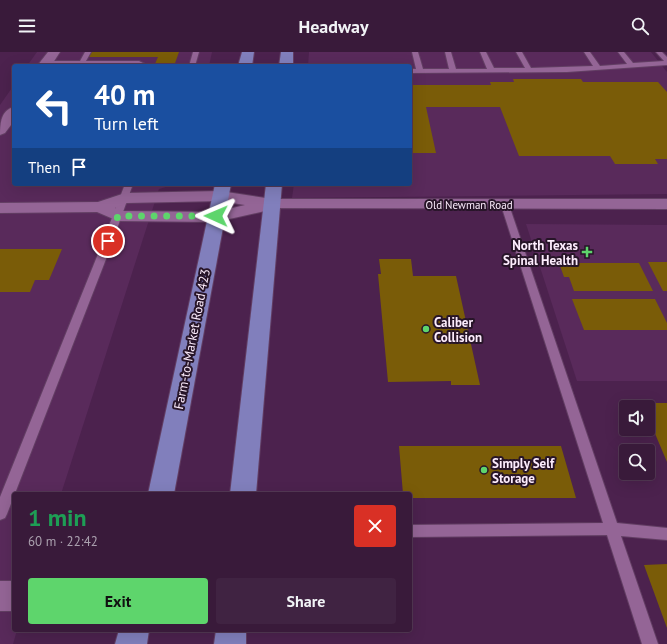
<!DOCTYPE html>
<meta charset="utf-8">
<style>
:root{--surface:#391a3a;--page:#402342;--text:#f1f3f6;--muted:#aba1af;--line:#533854;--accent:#5ed56c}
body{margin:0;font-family:"PT Sans",sans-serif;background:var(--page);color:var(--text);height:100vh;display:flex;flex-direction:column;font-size:15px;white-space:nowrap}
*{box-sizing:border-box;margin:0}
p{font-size:13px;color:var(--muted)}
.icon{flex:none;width:22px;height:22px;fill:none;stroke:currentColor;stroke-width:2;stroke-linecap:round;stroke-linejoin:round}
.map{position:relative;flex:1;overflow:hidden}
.drawer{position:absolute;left:12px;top:440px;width:400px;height:140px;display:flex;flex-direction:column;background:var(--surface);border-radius:4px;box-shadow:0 4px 16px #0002,0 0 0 1px var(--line)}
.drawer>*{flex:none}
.hud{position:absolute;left:12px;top:12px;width:400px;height:122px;border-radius:4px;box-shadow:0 4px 16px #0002,0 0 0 1px var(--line);background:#1a4fa0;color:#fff;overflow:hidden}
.controls{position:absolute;left:619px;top:348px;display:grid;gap:8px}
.controls a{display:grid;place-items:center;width:36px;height:36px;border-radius:4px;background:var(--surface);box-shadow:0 4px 16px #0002,0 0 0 1px var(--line);font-size:20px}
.pin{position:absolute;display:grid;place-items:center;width:34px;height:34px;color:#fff;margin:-17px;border:2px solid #fff;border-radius:50%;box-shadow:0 1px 4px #0007}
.me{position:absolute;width:44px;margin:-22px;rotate:271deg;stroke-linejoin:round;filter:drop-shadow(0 0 3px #0008)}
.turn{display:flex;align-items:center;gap:14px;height:84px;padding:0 16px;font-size:18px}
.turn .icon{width:52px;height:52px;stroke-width:2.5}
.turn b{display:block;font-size:28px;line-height:34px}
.then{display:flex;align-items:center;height:38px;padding:0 16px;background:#0003;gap:8px;font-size:15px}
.round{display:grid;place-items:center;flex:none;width:42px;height:42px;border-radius:4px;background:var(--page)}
.head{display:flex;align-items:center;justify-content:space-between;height:68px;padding:0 16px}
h1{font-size:24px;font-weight:800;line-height:30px;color:#1e9e55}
.primary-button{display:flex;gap:8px;margin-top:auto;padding:8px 16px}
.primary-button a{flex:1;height:46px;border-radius:4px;background:var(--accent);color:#111;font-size:16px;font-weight:800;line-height:46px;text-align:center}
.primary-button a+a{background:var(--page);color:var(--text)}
header{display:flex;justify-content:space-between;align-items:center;height:52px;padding:0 16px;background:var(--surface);font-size:18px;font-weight:800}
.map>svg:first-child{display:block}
.built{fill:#592a5b}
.building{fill:#7a5c08}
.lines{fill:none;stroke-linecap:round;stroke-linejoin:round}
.lane-casing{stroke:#623e63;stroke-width:2}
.street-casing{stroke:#623e63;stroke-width:2}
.primary-casing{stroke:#623e63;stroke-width:2}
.lane{fill:#946596;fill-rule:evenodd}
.street{fill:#946596;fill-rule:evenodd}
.primary{fill:#817fbc;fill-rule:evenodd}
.route{stroke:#5ed56c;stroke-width:7;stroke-dasharray:0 12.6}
.poi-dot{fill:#5ed56c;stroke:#271528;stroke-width:1.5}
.labels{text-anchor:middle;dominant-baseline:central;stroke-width:4;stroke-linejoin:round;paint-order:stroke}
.far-street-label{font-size:11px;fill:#fdedfd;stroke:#271528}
.poi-label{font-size:13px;font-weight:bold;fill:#fdedfd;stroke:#271528;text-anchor:start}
.street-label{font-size:13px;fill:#fdedfd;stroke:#271528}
</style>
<header><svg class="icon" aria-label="menu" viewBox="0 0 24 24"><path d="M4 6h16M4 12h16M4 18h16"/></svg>Headway<svg class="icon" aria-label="search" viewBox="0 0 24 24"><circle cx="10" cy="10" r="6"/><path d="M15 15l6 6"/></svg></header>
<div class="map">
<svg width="667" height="592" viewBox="0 0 667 592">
<rect width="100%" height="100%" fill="#4c224e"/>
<g class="built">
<path d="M37 0H212L209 14H27Z"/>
<path d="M309 0H651L667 20V142L292 146 294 132H410V14H308Z"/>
<path d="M14 33V132H176L159 137 61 442H14V578H17L13 592H0V53Z"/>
<path d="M526 172 667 173V329H577Z"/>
</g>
<g class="building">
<path d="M89 0H179L174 14H154L158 5H86Z"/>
<path d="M513 27H581L583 30H658L667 40V107H655L658 112H615L610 104H519L500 55H426L436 101H410V33H491L490 30H514Z"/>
<path d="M0 197H62L49 228H35L30 240H0Z"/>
<path d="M379 207H411L413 224H456L480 333H451V329L388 330 378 222H381Z"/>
<path d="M648 210H667V239H663Z"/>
<path d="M559 211H639L653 239H574L569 225H564Z"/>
<path d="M572 247H655L667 271V278H584Z"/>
<path d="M642 351H667V410L648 365V355H644Z"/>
<path d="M399 394H561L576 446H410V442H403Z"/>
<path d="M667 512V576L644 513Z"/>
</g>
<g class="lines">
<g class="lane-casing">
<g id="lane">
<path d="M85 0H91L86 9H139L149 14 46 13 43 11 46 9H80Z"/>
<path d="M193 0H199L195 14H189Z"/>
<path d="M412 0H418L423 17H449L445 0H451L456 17H487L480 0H486L494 16H525L516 0H522L531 16 593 14 584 0H590L600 14 627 12 618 0H624L633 11 664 9 656 0H662L667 5V13L567 20 410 21V17H416Z"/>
<path d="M125 132H133L108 202 7 462 5 466 0 468V445L98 202Z"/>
<path d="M505 150 509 153 617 471 667 476V488L621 484 658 592H642L607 483 410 485V473L603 471 501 153Z"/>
</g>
</g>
<g class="street-casing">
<g id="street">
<path d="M48 0H60L51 14H37Z"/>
<path d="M14 55V69L5 81 0 83C0 71 1 58 14 55Z"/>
<path d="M220 139 272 147H667V157L267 156 265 159 216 170 118 169 97 160 0 161V151L98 150 125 141ZM220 149 245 153 216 160 121 159 115 156 127 151Z"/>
<rect x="0" y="529" width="14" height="30"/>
</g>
</g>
<g class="primary-casing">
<g id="primary">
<path d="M242 0H254L252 14H238Z"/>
<path d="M281 0H293V14H279Z"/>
<path d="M215 132H231L174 442H148Z"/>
<path d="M266 132H282L256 442H230Z"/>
<path d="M119 578H149L147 592H115Z"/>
<path d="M216 578H246V592H214Z"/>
</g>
</g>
<use href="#lane" class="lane"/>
<use href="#street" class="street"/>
<use href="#primary" class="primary"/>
</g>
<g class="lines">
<path class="route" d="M108 189 118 164H216"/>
</g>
<g class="poi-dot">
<path d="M585 194h4v4h4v4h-4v4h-4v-4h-4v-4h4z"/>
<circle cx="426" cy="277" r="4"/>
<circle cx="484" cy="418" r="4"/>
</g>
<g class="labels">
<g class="far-street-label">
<text x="469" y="153">Old Newman Road</text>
</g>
<g class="poi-label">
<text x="578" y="193" text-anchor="end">North Texas<tspan x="578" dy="15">Spinal Health</tspan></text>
<text x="434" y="270">Caliber<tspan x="434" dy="15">Collision</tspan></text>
<text x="492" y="411">Simply Self<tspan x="492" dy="15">Storage</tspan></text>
</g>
<g class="street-label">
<text transform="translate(192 287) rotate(-79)">Farm-to-Market Road 423</text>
</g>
</g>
</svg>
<div class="controls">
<a><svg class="icon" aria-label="sound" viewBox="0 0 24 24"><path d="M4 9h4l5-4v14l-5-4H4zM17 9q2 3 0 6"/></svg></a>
<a><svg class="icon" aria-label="search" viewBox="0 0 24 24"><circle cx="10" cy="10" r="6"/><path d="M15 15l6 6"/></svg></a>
</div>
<div class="pin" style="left:108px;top:189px;background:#d93025"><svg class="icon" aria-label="arrive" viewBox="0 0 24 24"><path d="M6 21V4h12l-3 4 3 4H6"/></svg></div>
<svg class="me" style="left:216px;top:164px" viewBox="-20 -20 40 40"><path d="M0-17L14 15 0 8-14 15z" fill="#5ed56c" stroke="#fff" stroke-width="4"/></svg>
<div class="hud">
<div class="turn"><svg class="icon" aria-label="left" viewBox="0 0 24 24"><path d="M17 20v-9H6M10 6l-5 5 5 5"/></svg><div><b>40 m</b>Turn left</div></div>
<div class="then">Then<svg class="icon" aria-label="arrive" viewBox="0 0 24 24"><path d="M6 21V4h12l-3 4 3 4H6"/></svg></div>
</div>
<section class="drawer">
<div class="head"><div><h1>1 min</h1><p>60 m · 22:42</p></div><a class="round" style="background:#d93025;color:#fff"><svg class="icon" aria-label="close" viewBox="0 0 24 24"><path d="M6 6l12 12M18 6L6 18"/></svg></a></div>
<div class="primary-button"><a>Exit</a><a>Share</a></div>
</section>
</div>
